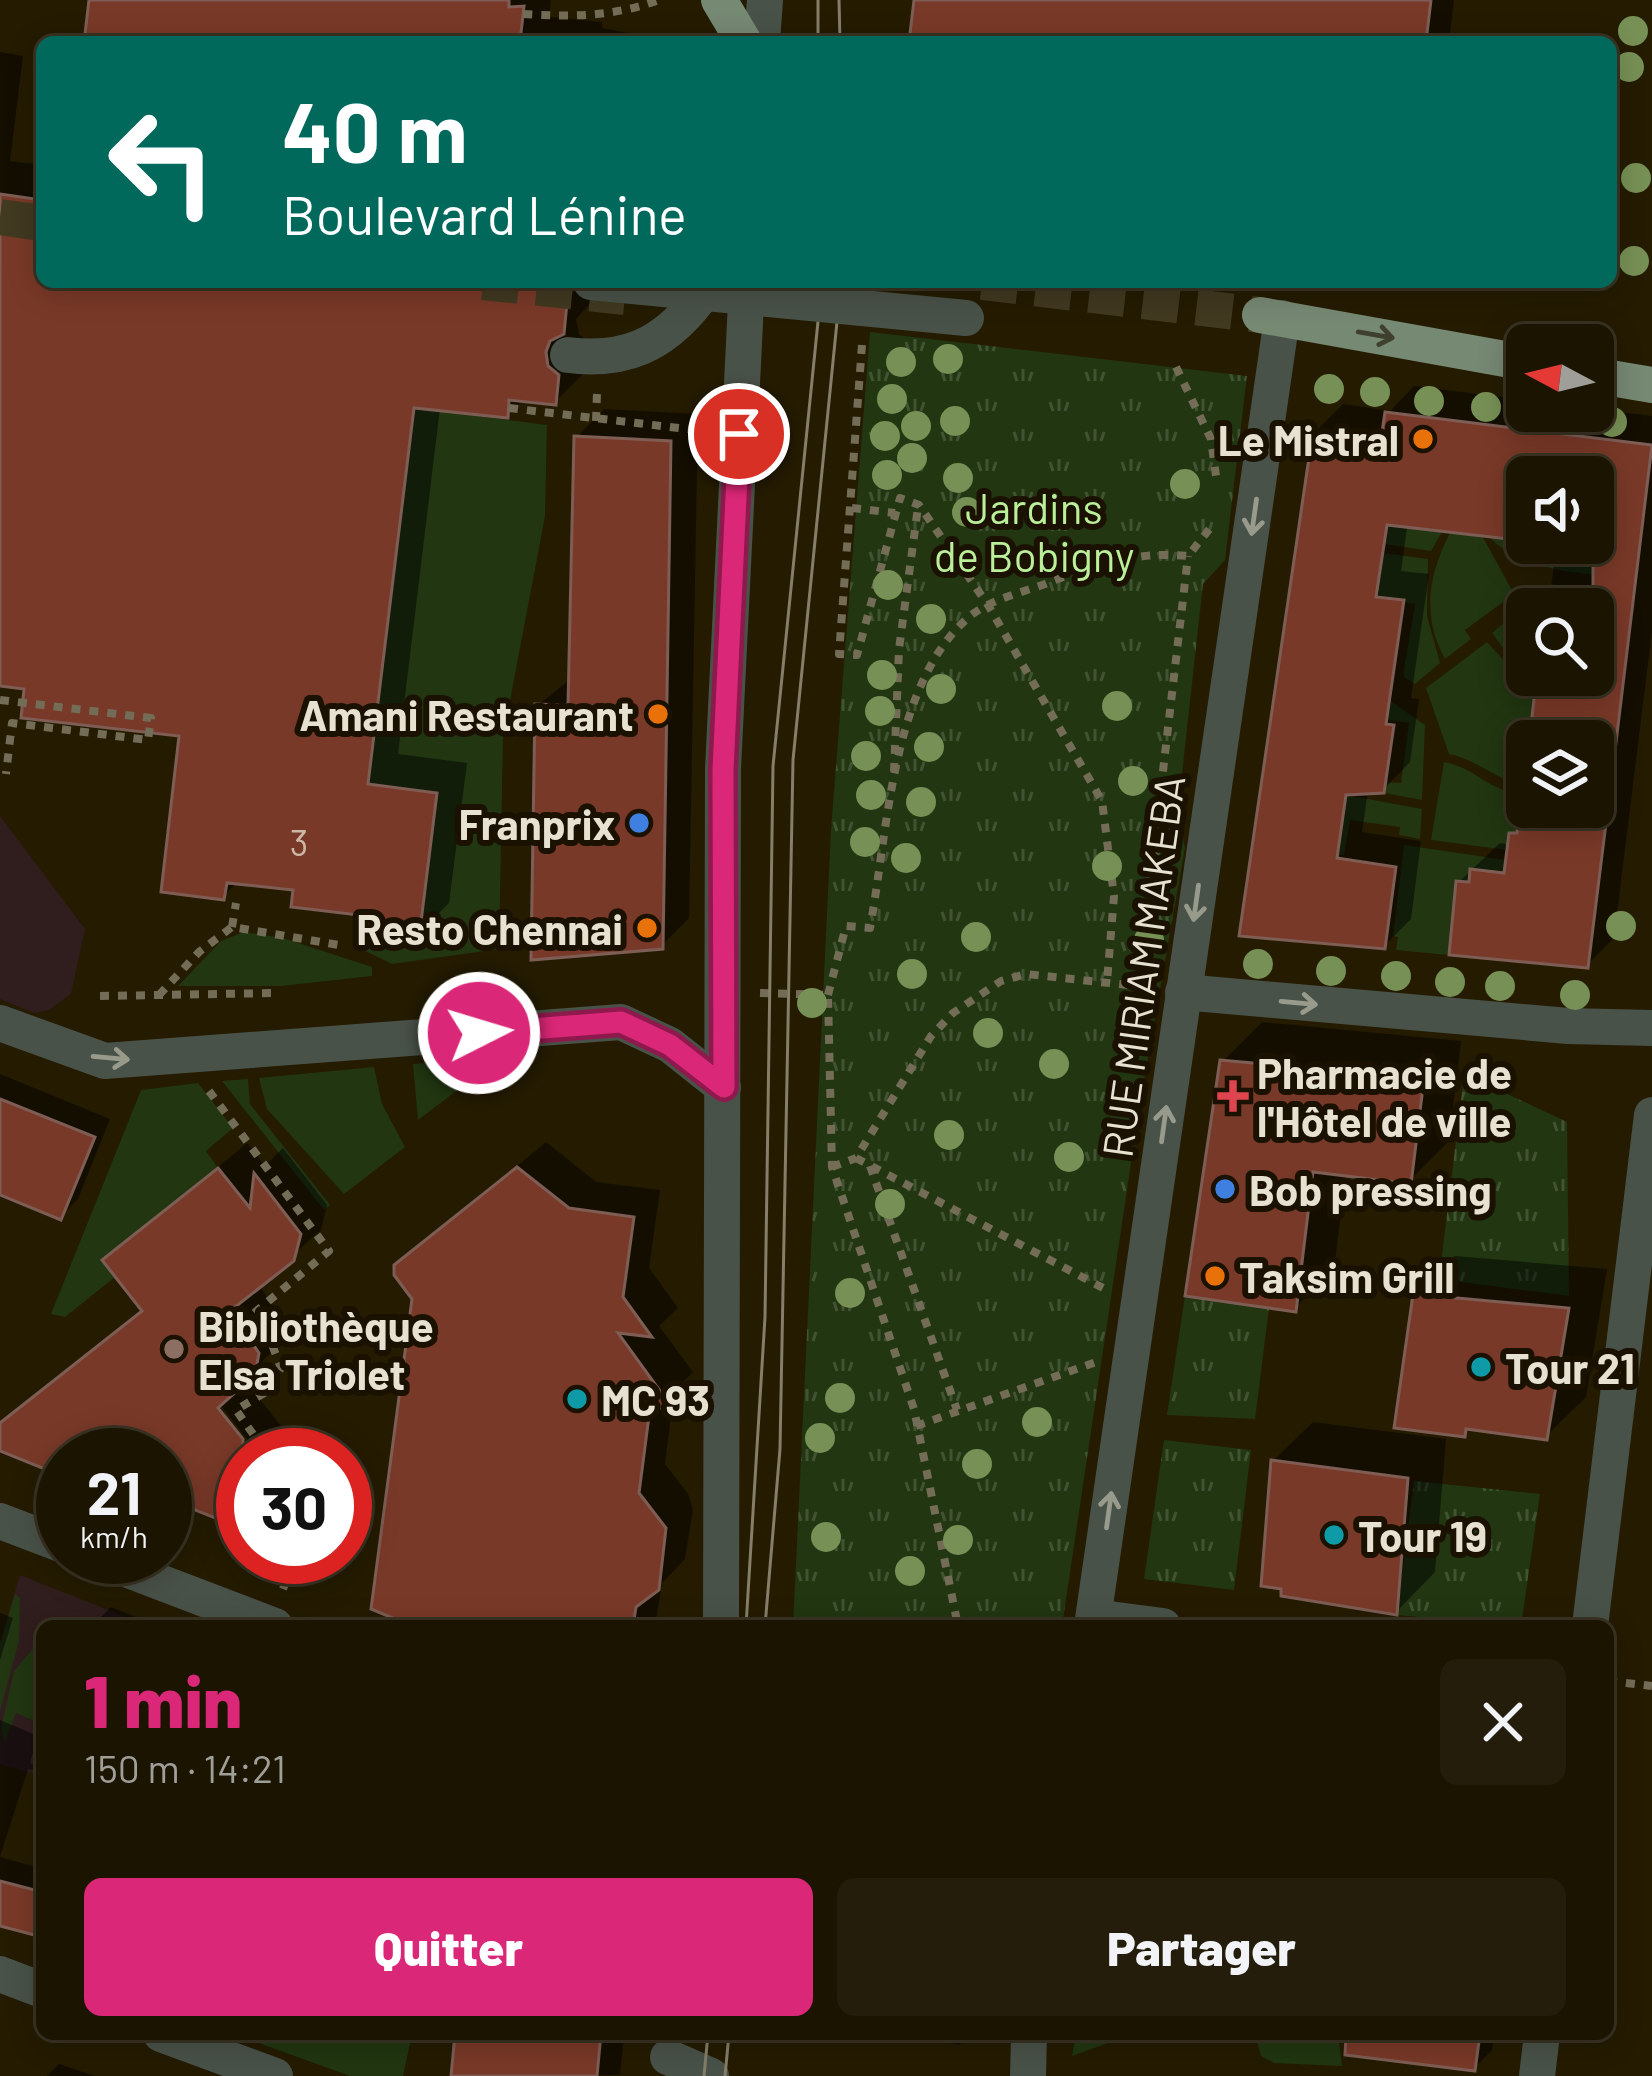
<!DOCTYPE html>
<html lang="fr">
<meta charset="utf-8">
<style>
:root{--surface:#1b1401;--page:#241d0b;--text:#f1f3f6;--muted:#a09e99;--line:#393323;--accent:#db2777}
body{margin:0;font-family:Barlow,sans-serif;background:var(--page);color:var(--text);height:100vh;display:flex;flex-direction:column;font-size:45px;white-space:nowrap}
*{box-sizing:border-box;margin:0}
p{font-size:39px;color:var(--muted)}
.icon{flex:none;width:66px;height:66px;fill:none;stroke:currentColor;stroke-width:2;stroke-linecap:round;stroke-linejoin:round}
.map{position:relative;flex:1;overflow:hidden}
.sheet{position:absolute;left:36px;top:1620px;width:1578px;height:420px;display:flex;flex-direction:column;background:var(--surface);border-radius:18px;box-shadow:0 6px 30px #0003,0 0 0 3px var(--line)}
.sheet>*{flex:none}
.banner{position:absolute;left:36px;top:36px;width:1581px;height:252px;border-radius:18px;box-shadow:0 6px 30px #0003,0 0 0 3px var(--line);background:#00695c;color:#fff;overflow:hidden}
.needle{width:78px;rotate:277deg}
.controls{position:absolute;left:1506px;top:324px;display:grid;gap:24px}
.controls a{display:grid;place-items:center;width:108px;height:108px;border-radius:18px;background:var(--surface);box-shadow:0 6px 30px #0003,0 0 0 3px var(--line);font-size:60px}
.speed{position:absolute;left:36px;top:1428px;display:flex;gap:24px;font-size:60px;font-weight:700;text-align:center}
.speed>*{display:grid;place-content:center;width:156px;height:156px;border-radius:50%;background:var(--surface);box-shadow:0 6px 30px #0003,0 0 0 3px var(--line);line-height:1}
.speed small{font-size:30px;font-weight:400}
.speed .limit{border:18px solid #d22;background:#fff;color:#111}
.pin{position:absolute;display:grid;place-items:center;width:102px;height:102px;color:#fff;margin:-51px;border:6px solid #fff;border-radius:50%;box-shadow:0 3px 12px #0007}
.me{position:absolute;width:132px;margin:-66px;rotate:85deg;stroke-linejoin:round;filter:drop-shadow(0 0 9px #0008)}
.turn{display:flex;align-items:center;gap:42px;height:252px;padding:0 48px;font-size:54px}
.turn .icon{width:156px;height:156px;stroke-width:2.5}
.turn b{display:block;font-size:84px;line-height:102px}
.round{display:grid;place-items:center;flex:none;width:126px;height:126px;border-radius:18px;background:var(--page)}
.summary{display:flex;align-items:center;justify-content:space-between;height:204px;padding:0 48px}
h1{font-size:72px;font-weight:800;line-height:90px;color:var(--accent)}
.button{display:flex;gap:24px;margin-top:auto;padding:24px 48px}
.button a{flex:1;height:138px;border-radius:18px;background:var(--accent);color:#fff;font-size:48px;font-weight:800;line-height:138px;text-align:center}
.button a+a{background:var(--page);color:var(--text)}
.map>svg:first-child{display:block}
.education{fill:#301d1e}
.grass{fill:url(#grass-tufts)}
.garden{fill:#213611}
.shadow{fill:#0007}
.building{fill:#793928;stroke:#7d5d54;stroke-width:3}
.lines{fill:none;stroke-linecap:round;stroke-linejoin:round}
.minor-tunnel{stroke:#413920;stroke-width:36;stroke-dasharray:36 18;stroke-linecap:butt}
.major-tunnel{stroke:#413920;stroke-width:36;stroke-dasharray:36 18;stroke-linecap:butt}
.path{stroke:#736c56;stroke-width:8;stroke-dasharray:9 9;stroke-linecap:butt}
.minor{stroke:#495248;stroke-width:36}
.major{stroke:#768973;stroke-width:36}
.tram{stroke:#857e69;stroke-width:3}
.minor-bridge{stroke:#495248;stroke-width:36}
.tree{fill:#779055}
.oneway{stroke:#3f412e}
.oneway2{stroke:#989a8c}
.route-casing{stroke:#8e194d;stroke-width:30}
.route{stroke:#db2777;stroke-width:21}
.food-dot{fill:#e8710a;stroke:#1a1100;stroke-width:4.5}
.shop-dot{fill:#3f7fe0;stroke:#1a1100;stroke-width:4.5}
.health-dot{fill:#e0444e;stroke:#1a1100;stroke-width:4.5}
.education-dot{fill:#8d6e63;stroke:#1a1100;stroke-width:4.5}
.culture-dot{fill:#0f9aa8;stroke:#1a1100;stroke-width:4.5}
.labels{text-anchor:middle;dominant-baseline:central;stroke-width:12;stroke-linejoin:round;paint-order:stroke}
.number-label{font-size:36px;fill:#cbb7a6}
.poi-label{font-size:42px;font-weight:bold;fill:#e6e1d0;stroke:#1a1100;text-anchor:start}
.park-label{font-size:42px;fill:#bbef9a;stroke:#1a1100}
.street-label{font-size:42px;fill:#e6e1d0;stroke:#1a1100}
</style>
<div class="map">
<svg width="1652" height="2076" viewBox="0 0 1652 2076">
<defs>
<pattern id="grass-tufts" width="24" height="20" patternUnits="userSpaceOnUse" patternTransform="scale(3)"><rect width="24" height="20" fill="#213611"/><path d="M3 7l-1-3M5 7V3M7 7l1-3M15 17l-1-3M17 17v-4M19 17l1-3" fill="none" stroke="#415333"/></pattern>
</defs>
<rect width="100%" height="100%" fill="#241b01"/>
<g class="education">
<path d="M0 816 85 929 71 994 49 1010 34 1013 0 999Z"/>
<path d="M20 1575 149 1626H42V1776L0 1764V1641Z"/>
</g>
<g class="grass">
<path d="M870 332 1247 376 1225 560 1203 584 1178 810 1185 848 1141 1096 1062 1626H793L831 830Z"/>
<path d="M1484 1083 1567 1122 1569 1296 1439 1279 1463 1084Z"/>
<path d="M1185 1296 1269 1308 1255 1419 1167 1415Z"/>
<path d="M1164 1440 1251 1450 1234 1590 1144 1579Z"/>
<path d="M1414 1481 1540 1494 1521 1626 1397 1615Z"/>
</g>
<g class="garden">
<path d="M414 408 547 425 545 516 503 738 499 949 392 964 361 949 364 931 419 937 437 794 368 784Z"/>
<path d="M1468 487 1431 551 1384 544 1386 521Z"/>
<path d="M1473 492 1479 530 1514 594 1465 630 1471 639 1445 659C1411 597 1442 544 1473 492Z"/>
<path d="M1499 503 1495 538 1553 545V557L1638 568 1637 577C1589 575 1523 573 1488 536Z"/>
<path d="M1383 553 1428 559 1427 616 1440 663 1415 684 1404 677V669L1415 604 1376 597Z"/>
<path d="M1551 584 1605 592 1593 609H1527V660L1509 656 1492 633Z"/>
<path d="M1487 642 1509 666 1537 675 1523 784C1494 780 1479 760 1449 754L1426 688Z"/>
<path d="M1382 695 1425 725 1422 800 1384 793 1385 782 1401 783 1409 723 1338 713Z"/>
<path d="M1444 762C1476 768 1489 791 1521 794L1517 833 1507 850 1431 840Z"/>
<path d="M1346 795 1422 809 1420 839 1399 835 1400 827 1350 820 1344 855H1337Z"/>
<path d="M1404 845 1506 860 1504 873 1471 869 1469 882 1456 881 1449 955 1396 950 1398 937 1393 936Z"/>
<path d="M244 932 283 938 372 967V976L281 986H178L221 941Z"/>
<path d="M501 1057 418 1120 413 1064Z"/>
<path d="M374 1067 382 1104 405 1147 344 1194 267 1109 259 1078Z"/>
<path d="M248 1079 250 1104 330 1205 324 1210 222 1081Z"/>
<path d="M198 1083 233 1128 206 1151 218 1168 107 1264 115 1277 65 1317 51 1314 141 1090Z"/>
<path d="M15 1594 20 1598 19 1640 0 1712V1644Z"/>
<path d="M42 1638V1709L37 1722 16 1713 5 1742 1 1728 14 1671Z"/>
<path d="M234 2034H373L389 2040V2034H412L403 2076H350Z"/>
<path d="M1076 2034H1133L1072 2056Z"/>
<path d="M1255 2034H1338L1342 2066 1274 2063 1261 2056Z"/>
</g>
<g class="shadow">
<path d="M92 0H551L549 17 602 22V28L675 42H87Z"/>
<path d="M917 0H1454L1449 42H912Z"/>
<path d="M0 52 23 56 10 161 42 165V282H596L594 299 576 319 579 334 589 343 586 371 555 402 524 399 507 415 440 408 398 754 467 763 449 903 418 934 296 888 239 881 223 896 183 734 0 683Z"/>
<path d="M1414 386 1527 400V411L1593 409 1652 416V631L1614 938 1587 965 1459 882 1500 843 1511 845 1521 826 1527 776V807H1593V741H1531L1540 675H1593V609H1548L1557 543H1593V477H1527V538L1408 521 1401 571 1429 574 1411 698 1419 699 1410 762 1383 790 1368 791 1362 832 1421 841 1411 919 1384 946 1242 933 1316 431 1343 404 1390 411Z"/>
<path d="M604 409 698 414 689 918 661 946 538 705 572 678 577 437Z"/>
<path d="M1262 1022 1461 1041 1449 1141 1410 1180 1346 1173 1334 1269 1294 1309 1223 1061Z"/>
<path d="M0 1074 110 1119 78 1199 61 1216 0 1192Z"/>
<path d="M546 1142 596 1182 660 1190 649 1268 678 1308 659 1326 693 1372 674 1391 665 1464 688 1494 693 1509 685 1559 662 1583 655 1626H420L415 1298 397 1266Z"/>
<path d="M247 1143 265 1166 283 1148 327 1205 321 1230 259 1285 285 1324 286 1338 244 1379 304 1455H259L212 1394 207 1398 251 1455H243V1526L165 1495V1455H63L0 1430V1425L143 1308 106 1260Z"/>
<path d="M1455 1256 1607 1269 1586 1397 1546 1436 1471 1426 1463 1434 1416 1296Z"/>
<path d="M1313 1422 1446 1439 1435 1572 1396 1612 1285 1587 1273 1461Z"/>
<path d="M111 1607 159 1626H92Z"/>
<path d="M0 1613 13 1618 0 1660Z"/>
<path d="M0 1720 38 1736 30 1763 34 1765 42 1746V1772L28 1769 0 1857 42 1869V1934L0 1924Z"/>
<path d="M442 2034H624L620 2075 454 2076 457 2042 441 2040Z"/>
<path d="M914 2034H970L959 2045Z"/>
<path d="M1383 2034H1494L1492 2050 1474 2068Z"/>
<path d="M59 2064 95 2076H47Z"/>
</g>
<g class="building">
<path d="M89 0H509V7L524 6 520 42H84Z"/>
<path d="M914 0H1431L1426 42H909Z"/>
<path d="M0 194 42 200V282H569L564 334 550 341 546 352 548 366 559 375 556 405 509 400 508 418 414 408 368 784 437 793 419 938 357 930 359 915 291 907 293 890 227 883 224 900 161 892 179 736 21 718 24 689 0 686Z"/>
<path d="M1385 412 1652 445 1614 759 1593 758V741H1529L1537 675H1593V477H1527V541L1387 525 1376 597 1404 600 1386 724 1394 725 1384 793 1346 795 1337 858 1396 867 1385 949 1239 936 1313 430 1381 439Z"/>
<path d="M574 436 671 441 663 949 531 960 535 704 568 705Z"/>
<path d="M1520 807H1608L1588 968 1449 955 1456 881 1469 882 1470 869 1504 873 1509 833H1517Z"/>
<path d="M1220 1060 1424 1079 1411 1184 1313 1172 1296 1312 1185 1296Z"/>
<path d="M0 1099 95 1137 61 1220 0 1195Z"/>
<path d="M517 1167 569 1208 634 1217 623 1297 652 1337 618 1333 668 1402 649 1416 639 1493 666 1528 659 1590 636 1607 633 1626H412L371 1609 412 1299 394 1275V1265Z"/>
<path d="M218 1168 250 1208 254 1173 301 1234 294 1261 230 1311 259 1353 255 1375 218 1408 243 1439V1529L165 1498V1455H58L52 1472 0 1451V1423L142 1311 102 1260Z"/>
<path d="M1413 1294 1569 1308 1547 1440 1466 1429 1465 1437 1394 1428Z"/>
<path d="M1271 1460 1408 1478 1397 1615 1281 1596V1589L1261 1586Z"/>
<path d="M0 1881 42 1892V1937L0 1926Z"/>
<path d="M455 2034H601L597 2076H451Z"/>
<path d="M1346 2034H1480L1475 2071 1345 2055Z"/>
</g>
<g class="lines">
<g class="minor-tunnel">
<path d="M0 217 42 223"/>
<path d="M483 282 625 297"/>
</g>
<path class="major-tunnel" d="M982 282 1260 315"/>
<g class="path">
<path d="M523 14C572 17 612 17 659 0"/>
<path d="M862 345 839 654 857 655 900 498 919 505 988 605 1102 801 1114 896 1107 982"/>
<path d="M1176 367 1211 439 1217 483"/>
<path d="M509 408 704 431"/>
<path d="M596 421 597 393"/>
<path d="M852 508 895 513"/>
<path d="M0 700 151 718 148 740 12 723 6 774"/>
<path d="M894 772 899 649 918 507"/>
<path d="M232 927 236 903"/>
<path d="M1138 986 1188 556"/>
<path d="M760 993 828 995 832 1167 914 1409 958 1626"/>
<path d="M159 995 199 952 232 927 345 946"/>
<path d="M828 995 846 926 870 928C888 832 891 684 969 617 989 600 1020 593 1045 584 1093 565 1135 551 1188 556L1211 527"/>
<path d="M100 996 276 993"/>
<path d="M209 1091 329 1251 248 1318 271 1342 281 1368 266 1392 236 1410 268 1455"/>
<path d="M856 1158 1105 1289"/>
<path d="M870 1166 957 1410"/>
<path d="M832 1167 856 1158 931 1036 953 1013 1001 981 1026 974 1146 987"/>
<path d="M916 1426 1096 1362"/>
<path d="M283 1589 295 1557"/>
<path d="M1608 1681 1652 1686"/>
</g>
<g class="minor">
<path d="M762 42 765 0"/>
<path d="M568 355C625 362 663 345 698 300"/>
<path d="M1183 992 1568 1026 1652 1028"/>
<path d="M0 1023 105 1061 621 1022 670 1045 723 1087"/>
<path d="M0 1521 63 1545"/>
<path d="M94 1557 275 1626"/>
<path d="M1094 1617 1163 1626"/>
<path d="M721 1626 723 769 747 282"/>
<path d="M1092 1626 1282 318"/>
<path d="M1590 1626 1652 1115"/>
<path d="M0 1974 42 1990"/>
<path d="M161 2034 275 2076"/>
<path d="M668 2057 711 2076"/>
<path d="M1028 2076 1029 2034"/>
<path d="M1537 2076 1542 2034"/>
</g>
<g class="major">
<path d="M719 0 744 42"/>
<path d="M1260 315 1527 363"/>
<path d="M1593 375 1652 385"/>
</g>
<g class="tram">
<path d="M818 0V42"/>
<path d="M839 0 840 42"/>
<path d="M746 1626 765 1317 773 766 822 282"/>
<path d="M765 1626 780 1449 793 760 841 282"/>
<path d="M704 2076 708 2034"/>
<path d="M725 2076 729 2034"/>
</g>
<path class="minor-bridge" d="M591 282 966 318"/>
</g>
<g class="tree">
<circle cx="1633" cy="31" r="15"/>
<circle cx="1629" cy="67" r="15"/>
<circle cx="1636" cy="178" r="15"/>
<circle cx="1634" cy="261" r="15"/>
<circle cx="948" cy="359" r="15"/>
<circle cx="901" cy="362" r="15"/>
<circle cx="1329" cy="389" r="15"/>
<circle cx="1375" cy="392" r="15"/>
<circle cx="892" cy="399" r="15"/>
<circle cx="1429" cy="401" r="15"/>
<circle cx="1486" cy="407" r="15"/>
<circle cx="955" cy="421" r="15"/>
<circle cx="1612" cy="422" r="15"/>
<circle cx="916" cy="426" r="15"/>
<circle cx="885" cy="436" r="15"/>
<circle cx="912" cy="458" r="15"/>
<circle cx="887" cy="475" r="15"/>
<circle cx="958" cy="478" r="15"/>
<circle cx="1185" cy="484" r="15"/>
<circle cx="967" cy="512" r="15"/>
<circle cx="888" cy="585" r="15"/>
<circle cx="931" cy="619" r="15"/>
<circle cx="882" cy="675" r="15"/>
<circle cx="941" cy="689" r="15"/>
<circle cx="1117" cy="706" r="15"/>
<circle cx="880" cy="711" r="15"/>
<circle cx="929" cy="747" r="15"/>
<circle cx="866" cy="756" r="15"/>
<circle cx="1133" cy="781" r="15"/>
<circle cx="871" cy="795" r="15"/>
<circle cx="921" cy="802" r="15"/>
<circle cx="865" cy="842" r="15"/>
<circle cx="906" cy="858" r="15"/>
<circle cx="1107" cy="866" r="15"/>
<circle cx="1621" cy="926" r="15"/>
<circle cx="976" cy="937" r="15"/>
<circle cx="1149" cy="940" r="15"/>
<circle cx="1258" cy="964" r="15"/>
<circle cx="1331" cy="971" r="15"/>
<circle cx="912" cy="974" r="15"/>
<circle cx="1396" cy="976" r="15"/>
<circle cx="1450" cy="982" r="15"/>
<circle cx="1500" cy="986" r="15"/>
<circle cx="1575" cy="995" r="15"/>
<circle cx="812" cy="1003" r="15"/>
<circle cx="988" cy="1033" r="15"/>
<circle cx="1054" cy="1064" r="15"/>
<circle cx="949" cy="1135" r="15"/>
<circle cx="1069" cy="1157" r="15"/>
<circle cx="890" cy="1204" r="15"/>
<circle cx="850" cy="1293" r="15"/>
<circle cx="840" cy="1398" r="15"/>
<circle cx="1037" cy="1422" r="15"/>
<circle cx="820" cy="1438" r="15"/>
<circle cx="977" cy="1464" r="15"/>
<circle cx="826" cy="1537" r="15"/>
<circle cx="958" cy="1540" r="15"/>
<circle cx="910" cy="1571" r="15"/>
</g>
<defs><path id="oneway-shaft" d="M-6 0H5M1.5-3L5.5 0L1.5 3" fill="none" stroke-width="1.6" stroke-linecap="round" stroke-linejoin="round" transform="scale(3)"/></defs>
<use class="oneway" href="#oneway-shaft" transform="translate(1376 335) rotate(10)"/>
<g class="oneway2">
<use href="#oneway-shaft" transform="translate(1254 517) rotate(98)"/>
<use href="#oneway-shaft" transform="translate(1196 903) rotate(98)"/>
<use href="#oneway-shaft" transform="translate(1299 1003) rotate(5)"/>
<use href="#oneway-shaft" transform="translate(111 1058) rotate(5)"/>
<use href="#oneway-shaft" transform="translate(1164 1124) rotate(-82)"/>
<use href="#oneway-shaft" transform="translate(1109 1510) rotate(-82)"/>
</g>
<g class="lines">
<g class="route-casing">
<path id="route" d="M479 1033 621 1022 670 1045 724 1087 723 770 739 434"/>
</g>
<use href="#route" class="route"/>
</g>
<g class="food-dot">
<circle cx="1423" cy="439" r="12"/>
<circle cx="658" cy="714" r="12"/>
<circle cx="647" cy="928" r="12"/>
<circle cx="1215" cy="1276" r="12"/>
</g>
<g class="shop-dot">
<circle cx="639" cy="823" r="12"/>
<circle cx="1225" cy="1189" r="12"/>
</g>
<path class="health-dot" d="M1227 1078h12v12h12v12h-12v12h-12v-12h-12v-12h12z"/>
<circle class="education-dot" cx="174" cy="1349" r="12"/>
<g class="culture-dot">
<circle cx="1481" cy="1367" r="12"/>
<circle cx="577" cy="1399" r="12"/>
<circle cx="1334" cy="1535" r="12"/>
</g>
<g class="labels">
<g class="number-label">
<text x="299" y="841">3</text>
</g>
<g class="poi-label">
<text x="1399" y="439" text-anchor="end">Le Mistral</text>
<text x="634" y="714" text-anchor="end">Amani Restaurant</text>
<text x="615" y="823" text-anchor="end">Franprix</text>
<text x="623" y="928" text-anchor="end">Resto Chennai</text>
<text x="1257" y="1072">Pharmacie de<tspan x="1257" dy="48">l'Hôtel de ville</tspan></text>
<text x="1249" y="1189">Bob pressing</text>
<text x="1239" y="1276">Taksim Grill</text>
<text x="198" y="1325">Bibliothèque<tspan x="198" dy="48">Elsa Triolet</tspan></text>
<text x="1505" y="1367">Tour 21</text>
<text x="601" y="1399">MC 93</text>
<text x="1358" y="1535">Tour 19</text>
</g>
<g class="park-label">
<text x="1034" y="507">Jardins<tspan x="1034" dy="48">de Bobigny</tspan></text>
</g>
<g class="street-label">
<text transform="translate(1142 966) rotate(-82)">RUE MIRIAM MAKEBA</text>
</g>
</g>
</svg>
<div class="controls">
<a><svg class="needle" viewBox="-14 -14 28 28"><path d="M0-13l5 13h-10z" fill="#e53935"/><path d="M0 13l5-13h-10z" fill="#a09e99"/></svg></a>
<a><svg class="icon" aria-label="sound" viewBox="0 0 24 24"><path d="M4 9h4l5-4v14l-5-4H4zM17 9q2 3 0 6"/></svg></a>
<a><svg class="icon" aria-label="search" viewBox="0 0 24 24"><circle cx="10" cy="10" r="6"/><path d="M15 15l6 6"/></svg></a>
<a><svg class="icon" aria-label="layers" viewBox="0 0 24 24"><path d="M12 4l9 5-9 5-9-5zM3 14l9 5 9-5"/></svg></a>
</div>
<div class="speed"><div>21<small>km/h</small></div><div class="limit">30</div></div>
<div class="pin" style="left:739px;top:434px;background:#d93025"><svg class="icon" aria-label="arrive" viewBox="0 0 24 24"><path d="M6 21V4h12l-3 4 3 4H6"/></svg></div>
<svg class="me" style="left:479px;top:1033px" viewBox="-20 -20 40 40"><circle r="17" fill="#db2777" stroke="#fff" stroke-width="3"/><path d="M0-11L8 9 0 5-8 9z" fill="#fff"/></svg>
<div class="banner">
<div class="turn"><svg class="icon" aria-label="left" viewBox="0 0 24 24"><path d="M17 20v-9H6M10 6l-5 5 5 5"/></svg><div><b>40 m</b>Boulevard Lénine</div></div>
</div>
<section class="sheet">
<div class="summary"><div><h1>1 min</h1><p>150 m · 14:21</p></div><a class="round"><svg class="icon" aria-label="close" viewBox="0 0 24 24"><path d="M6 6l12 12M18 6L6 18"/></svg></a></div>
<div class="button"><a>Quitter</a><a>Partager</a></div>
</section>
</div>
